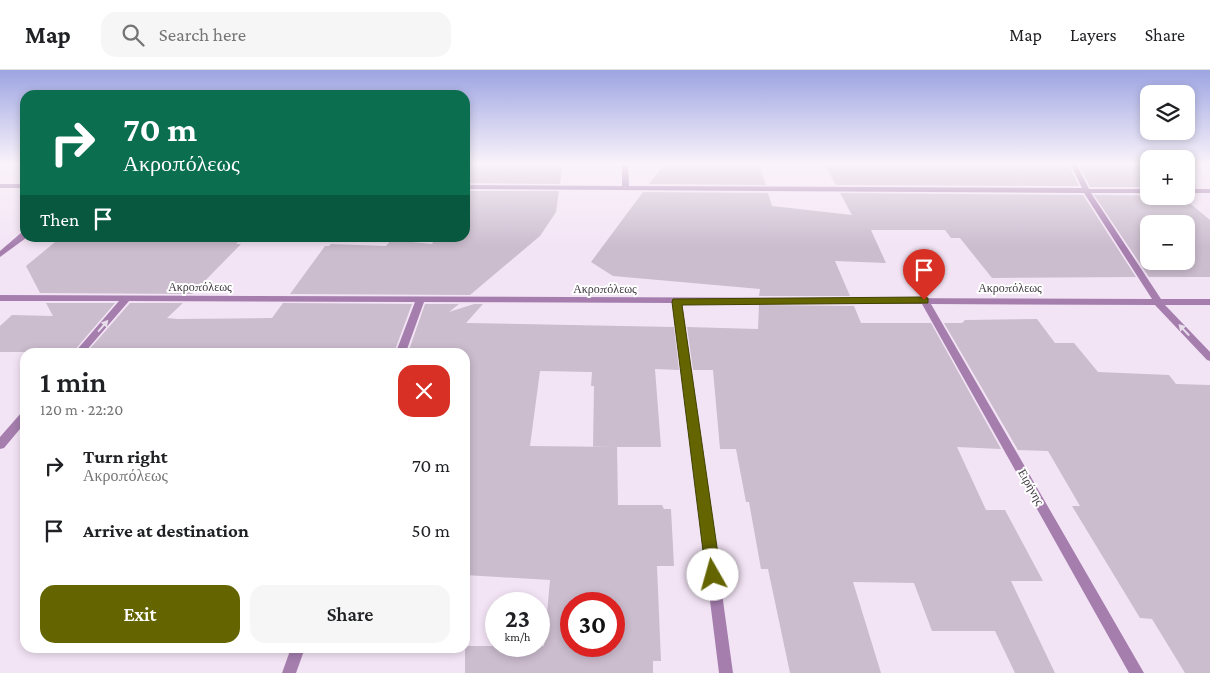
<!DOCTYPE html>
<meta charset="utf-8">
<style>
:root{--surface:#fff;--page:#f6f6f6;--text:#202124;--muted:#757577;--line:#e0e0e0;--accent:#646500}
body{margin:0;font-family:"Crimson Pro",serif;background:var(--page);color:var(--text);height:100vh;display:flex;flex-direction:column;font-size:19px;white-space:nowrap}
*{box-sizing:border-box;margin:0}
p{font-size:16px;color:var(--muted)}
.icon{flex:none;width:28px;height:28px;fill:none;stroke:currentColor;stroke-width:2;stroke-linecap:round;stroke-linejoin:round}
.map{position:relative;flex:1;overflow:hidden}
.side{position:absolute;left:20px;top:278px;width:450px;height:305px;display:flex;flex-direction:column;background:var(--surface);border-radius:15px;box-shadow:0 2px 8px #0003}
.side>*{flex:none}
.banner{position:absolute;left:20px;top:20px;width:450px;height:152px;border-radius:15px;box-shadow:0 2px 8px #0003;background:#0b6e4f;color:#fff;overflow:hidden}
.fabs{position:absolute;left:1140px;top:15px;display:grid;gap:10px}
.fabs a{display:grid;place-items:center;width:55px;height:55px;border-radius:10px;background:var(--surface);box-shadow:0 2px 8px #0003;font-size:25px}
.speed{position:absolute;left:485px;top:522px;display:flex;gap:10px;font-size:25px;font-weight:700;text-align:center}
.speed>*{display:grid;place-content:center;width:65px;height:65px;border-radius:50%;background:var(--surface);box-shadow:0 2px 8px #0003;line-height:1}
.speed small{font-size:12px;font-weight:400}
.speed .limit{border:8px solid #d22;background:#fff;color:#111}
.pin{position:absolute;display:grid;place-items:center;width:42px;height:42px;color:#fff;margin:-51px -21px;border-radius:50% 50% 50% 0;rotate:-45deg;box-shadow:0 0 5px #0007}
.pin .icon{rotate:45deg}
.me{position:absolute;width:55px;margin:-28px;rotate:353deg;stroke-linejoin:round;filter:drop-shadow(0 0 4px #0008)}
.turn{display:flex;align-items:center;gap:18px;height:105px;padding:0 20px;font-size:22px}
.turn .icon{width:65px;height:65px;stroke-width:2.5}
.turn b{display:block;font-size:35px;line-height:42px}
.then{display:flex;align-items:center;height:48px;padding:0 20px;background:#0003;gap:10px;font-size:19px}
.round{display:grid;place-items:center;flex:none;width:52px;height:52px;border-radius:15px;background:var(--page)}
.head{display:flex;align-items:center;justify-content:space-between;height:85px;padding:0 20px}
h1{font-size:30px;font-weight:600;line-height:38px}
.cta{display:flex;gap:10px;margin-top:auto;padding:10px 20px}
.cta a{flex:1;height:58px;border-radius:15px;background:var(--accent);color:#fff;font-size:20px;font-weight:600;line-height:58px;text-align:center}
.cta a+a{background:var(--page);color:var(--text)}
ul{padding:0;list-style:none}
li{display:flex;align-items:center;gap:15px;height:65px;padding:0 20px}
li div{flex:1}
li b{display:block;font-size:19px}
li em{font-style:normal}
header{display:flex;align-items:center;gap:30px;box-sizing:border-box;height:70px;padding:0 25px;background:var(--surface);border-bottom:1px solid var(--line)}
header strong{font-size:24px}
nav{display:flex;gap:28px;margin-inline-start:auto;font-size:18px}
.search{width:350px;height:45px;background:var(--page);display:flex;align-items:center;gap:12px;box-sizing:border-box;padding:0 18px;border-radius:15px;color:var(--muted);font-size:19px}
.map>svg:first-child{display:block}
.building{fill:#cbbcce;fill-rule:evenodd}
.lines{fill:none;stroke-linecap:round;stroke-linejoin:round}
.minor{fill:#a57eae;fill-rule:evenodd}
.oneway{fill:#e8dfeb}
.route{fill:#646500;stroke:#414200}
.labels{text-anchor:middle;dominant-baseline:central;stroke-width:4;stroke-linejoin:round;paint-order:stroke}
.street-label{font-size:12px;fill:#3e383f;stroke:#fff}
</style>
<header>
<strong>Map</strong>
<div class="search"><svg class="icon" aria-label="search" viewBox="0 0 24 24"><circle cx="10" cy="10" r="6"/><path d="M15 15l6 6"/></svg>Search here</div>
<nav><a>Map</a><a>Layers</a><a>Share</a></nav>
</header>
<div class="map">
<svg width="1210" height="603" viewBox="0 0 1210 603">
<rect width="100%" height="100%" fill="#f3e4f5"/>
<g class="building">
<path d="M465 93H563L560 114 465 113Z"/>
<path d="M665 93H759L766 115 649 114Z"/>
<path d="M823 93H1068L1079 116 836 115Z"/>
<path d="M1078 93H1135L1142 95 1149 101V117H1090Z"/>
<path d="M465 121H559L556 142 540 166 470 225 290 224 325 176H329L331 174 386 176 391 170 432 174 435 168H465Z"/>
<path d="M643 122 768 123 772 136 852 145 840 123 1083 125 1136 207 992 208 960 168H951L945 160H871L886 193 835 191 850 226H759L760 219 613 206 591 192Z"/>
<path d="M1094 125 1181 126 1210 150V207H1149ZM1149 154H1186V191H1149Z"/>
<path d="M60 168H200L239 171 236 174H241L192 224 40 223 26 196Z"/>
<path d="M46 233H115L73 282H0V256L12 245 53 246Z"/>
<path d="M130 233H183L167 248 177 249 272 248 283 233 412 234 395 280 367 279 366 282H87Z"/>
<path d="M425 234H459L449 242 474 234H483L466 253 674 257 679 300 655 299 661 377H593L594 316H591L592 302 540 301 530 376 617 377 618 435H662L664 439H671L674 496H657L661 591H653V603H465V576H544L550 510 465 505V282L409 280ZM571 534H614V576H571Z"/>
<path d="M759 235 854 236 861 253H931L1001 379 957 377 986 440H1005L1043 511H1011L1055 603H1015L995 561H932L914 513 853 512 881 603H790L768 499H761L749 432H746L736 379H720L713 300H693L687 257 758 259Z"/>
<path d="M1037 249 1055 273H1074L1098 302 1169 305 1176 314 1210 315V603H1185L1152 549 1140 548 1072 436H1080L1048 381 1018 380 944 253H962L965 250Z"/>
</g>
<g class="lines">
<g class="minor">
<path d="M622 93H628L629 116 1082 118 1070 93H1076L1089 119H1149V123H1091L1161 229H1210V235H1165L1210 282V291L1207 290 1155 235 931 234 1144 603H1129L922 234 682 233 733 603H719L673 233 424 232 406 282H396L415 232 129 231 85 282H75L119 231H0V225L1152 229 1084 123 465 119V115L622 116Z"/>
<rect x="0" y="114" width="25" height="4"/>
<rect x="1186" y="119" width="24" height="4"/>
<path d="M22 162H25L26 168 0 187V181Z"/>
<path d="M25 342V353L4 378 0 379V367L21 343Z"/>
<path d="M291 578H305L296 603H282Z"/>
</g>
</g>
<defs><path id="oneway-solid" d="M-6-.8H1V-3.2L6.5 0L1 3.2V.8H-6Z" transform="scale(1.25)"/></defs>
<g class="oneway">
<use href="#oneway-solid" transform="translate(103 256) rotate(-49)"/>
<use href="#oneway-solid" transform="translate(1184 260) rotate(-133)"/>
</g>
<linearGradient id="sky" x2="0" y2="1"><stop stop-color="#9da5e2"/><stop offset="0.53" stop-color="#faf3fa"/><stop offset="1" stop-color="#faf3fa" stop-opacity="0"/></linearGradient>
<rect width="1210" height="177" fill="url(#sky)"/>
<path class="route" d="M924 227 928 228V233L682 235 721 505 718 510 713 512 708 510 706 505 672 232 673 229Z"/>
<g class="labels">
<g class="street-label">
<text x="200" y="217">Ακροπόλεως</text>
<text x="1010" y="218">Ακροπόλεως</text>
<text x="605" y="219">Ακροπόλεως</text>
<text transform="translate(1031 417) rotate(60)">Ειρήνης</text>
</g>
</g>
</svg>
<div class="fabs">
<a><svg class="icon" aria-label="layers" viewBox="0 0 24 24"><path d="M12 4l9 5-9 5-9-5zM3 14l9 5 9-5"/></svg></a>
<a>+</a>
<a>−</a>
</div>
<div class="speed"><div>23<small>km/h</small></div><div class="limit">30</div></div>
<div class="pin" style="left:924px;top:230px;background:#d93025"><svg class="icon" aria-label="arrive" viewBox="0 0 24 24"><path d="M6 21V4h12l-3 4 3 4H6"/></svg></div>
<svg class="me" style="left:713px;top:505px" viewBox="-20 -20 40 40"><circle r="19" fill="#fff"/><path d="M0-13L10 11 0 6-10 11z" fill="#646500"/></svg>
<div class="banner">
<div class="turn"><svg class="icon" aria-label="right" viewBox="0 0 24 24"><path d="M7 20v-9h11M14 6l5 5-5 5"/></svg><div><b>70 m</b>Ακροπόλεως</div></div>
<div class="then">Then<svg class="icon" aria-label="arrive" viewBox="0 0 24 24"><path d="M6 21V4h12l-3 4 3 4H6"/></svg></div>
</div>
<section class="side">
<div class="head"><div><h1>1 min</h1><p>120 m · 22:20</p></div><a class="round" style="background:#d93025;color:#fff"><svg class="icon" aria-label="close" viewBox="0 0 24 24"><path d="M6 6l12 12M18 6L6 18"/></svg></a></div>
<ul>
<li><svg class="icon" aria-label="right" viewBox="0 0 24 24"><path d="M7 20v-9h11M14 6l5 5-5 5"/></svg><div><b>Turn right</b><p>Ακροπόλεως</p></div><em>70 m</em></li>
<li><svg class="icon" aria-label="arrive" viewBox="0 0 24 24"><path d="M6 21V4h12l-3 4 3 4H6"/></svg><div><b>Arrive at destination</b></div><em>50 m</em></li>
</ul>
<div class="cta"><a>Exit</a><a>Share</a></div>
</section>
</div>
